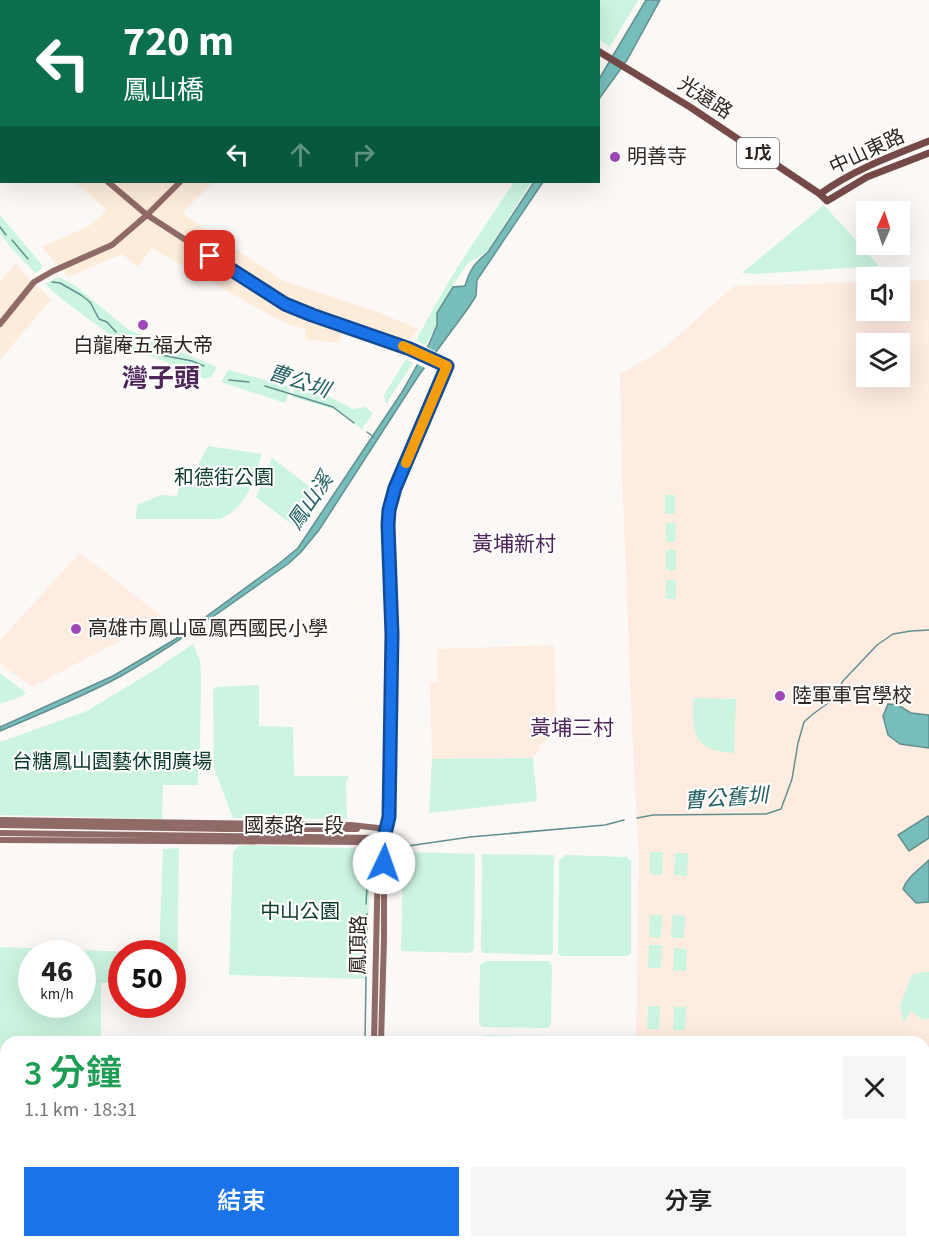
<!DOCTYPE html>
<html lang="zh-TW">
<meta charset="utf-8">
<style>
:root{--surface:#fff;--page:#f6f6f6;--text:#222;--muted:#767676;--accent:#1a73e8}
body{margin:0;font-family:"Source Sans 3","Noto Sans TC",sans-serif;background:var(--page);color:var(--text);height:100vh;display:flex;flex-direction:column;font-size:22px;white-space:nowrap}
*{box-sizing:border-box;margin:0}
p{font-size:20px;color:var(--muted)}
.icon{flex:none;width:33px;height:33px;fill:none;stroke:currentColor;stroke-width:2;stroke-linecap:round;stroke-linejoin:round}
.map{position:relative;flex:1;overflow:hidden}
.drawer{position:absolute;left:0px;top:1036px;width:930px;height:212px;display:flex;flex-direction:column;background:var(--surface);border-radius:18px 18px 0 0;box-shadow:0 6px 24px #0002}
.drawer>*{flex:none}
.hud{position:absolute;left:0px;top:0px;width:600px;height:183px;box-shadow:0 6px 24px #0002;background:#0b6e4f;color:#fff;overflow:hidden}
.needle{width:39px;rotate:3deg}
.controls{position:absolute;left:856px;top:201px;display:grid;gap:12px}
.controls a{display:grid;place-items:center;width:54px;height:54px;border-radius:0px;background:var(--surface);box-shadow:0 6px 24px #0002;font-size:30px}
.speed{position:absolute;left:18px;top:940px;display:flex;gap:12px;font-size:30px;font-weight:700;text-align:center}
.speed>*{display:grid;place-content:center;width:78px;height:78px;border-radius:50%;background:var(--surface);box-shadow:0 6px 24px #0002;line-height:1}
.speed small{font-size:15px;font-weight:400}
.speed .limit{border:9px solid #d22;background:#fff;color:#111}
.pin{position:absolute;display:grid;place-items:center;width:51px;height:51px;color:#fff;margin:-26px;border-radius:12px;box-shadow:0 3px 9px #0006}
.me{position:absolute;width:66px;margin:-33px;rotate:3deg;stroke-linejoin:round;filter:drop-shadow(0 0 4px #0008)}
.turn{display:flex;align-items:center;gap:21px;height:126px;padding:0 24px;font-size:27px}
.turn .icon{width:78px;height:78px;stroke-width:2.5}
.turn b{display:block;font-size:42px;line-height:51px}
.lanes{display:flex;align-items:center;height:57px;padding:0 24px;background:#0003;justify-content:center;gap:30px;direction:ltr}
.lanes .off{opacity:.35}
.round{display:grid;place-items:center;flex:none;width:63px;height:63px;border-radius:0px;background:var(--page)}
.summary{display:flex;align-items:center;justify-content:space-between;height:102px;padding:0 24px}
h1{font-size:36px;font-weight:600;line-height:45px;color:#1e9e55}
.cta{display:flex;gap:12px;margin-top:auto;padding:12px 24px}
.cta a{flex:1;height:69px;border-radius:0px;background:var(--accent);color:#fff;font-size:24px;font-weight:600;line-height:69px;text-align:center}
.cta a+a{background:var(--page);color:var(--text)}
.map>svg:first-child{display:block}
.commercial{fill:#feecda}
.built{fill:#feece1;fill-rule:evenodd}
.green{fill:#cbf5e0;fill-rule:evenodd}
.water{fill:#77bdbc;stroke:#61908e;stroke-width:1.5}
.pier{fill:#fcf8f5}
.lines{fill:none;stroke-linecap:round;stroke-linejoin:round}
.stream{stroke:#61908e;stroke-width:1.5}
.secondary{stroke:#8f6a67;stroke-width:6}
.primary{stroke:#754947;stroke-width:7}
.route-casing{stroke:#114b97;stroke-width:15}
.route{stroke:#1a73e8;stroke-width:10}
.slow{stroke:#f59e0b;stroke-width:10}
.poi-dot{fill:#9d49b7;stroke:#fff;stroke-width:2}
.labels{text-anchor:middle;dominant-baseline:central;stroke-width:4.5;stroke-linejoin:round;paint-order:stroke}
.shield{fill:#fff;stroke:#6d6764;stroke-width:1.5}
.shield-label{font-size:18px;font-weight:bold;fill:#2e2621}
.street-label{font-size:20px;fill:#2e2621;stroke:#fff}
.poi-label{font-size:20px;fill:#2e2621;stroke:#fff;text-anchor:start}
.park-label{font-size:20px;fill:#093927;stroke:#fff}
.water-label{font-size:21px;font-style:italic;fill:#266061;stroke:#fff}
.neighbourhood-label{font-size:21px;fill:#4f265c;stroke:#fff}
.district-label{font-size:26px;font-weight:bold;fill:#4f265c;stroke:#fff}
</style>
<div class="map">
<svg width="929" height="1247" viewBox="0 0 929 1247">
<rect width="100%" height="100%" fill="#fcf8f5"/>
<g class="commercial">
<path d="M5 0H143L146 1 5 2Z"/>
<path d="M320 0H423V2H319Z"/>
<path d="M74 182H213L182 213 282 280 375 311 418 329 408 343 345 322 339 343 305 339 306 329 290 325 268 314 152 248 138 267 122 254 68 277 42 247 87 227 98 219 107 209Z"/>
<path d="M16 263 24 274 51 299 0 360V282Z"/>
</g>
<g class="built">
<path d="M929 280V1211L924 1208V1042H636L639 853 634 772 622 475 620 374 662 350 734 286 867 282V310H900V281ZM867 344H900V376H867Z"/>
<path d="M80 553 164 618 32 687 0 663V640Z"/>
<path d="M554 645 556 728 553 734 549 737 545 742 540 744 538 751 533 758 432 759 430 682H438L437 649Z"/>
</g>
<g class="green">
<path d="M520 0H638L610 47 599 39 598 2H525Z"/>
<path d="M514 182H531L487 252 468 263 453 285 457 288 444 301 437 313 436 325 426 345 416 341 434 307 460 263Z"/>
<path d="M824 205 879 266 755 274 742 273Z"/>
<path d="M0 215 42 265V269L35 273 15 252 0 234Z"/>
<path d="M59 277 74 285 129 330 217 367 211 377 205 379 164 361 127 347 63 300 45 284Z"/>
<path d="M406 359 413 363 386 404 384 395Z"/>
<path d="M228 370 291 387 285 403 221 382Z"/>
<path d="M295 388 330 397 353 409 365 407 373 413 362 429 334 409 292 397Z"/>
<path d="M208 446 262 454C252 482 249 506 220 519H136L137 505 161 495 177 496 179 486 194 487 198 465Z"/>
<path d="M272 458 318 493 295 527 256 497Z"/>
<rect x="665" y="495" width="10" height="19"/>
<path d="M666 523H676L675 542H666Z"/>
<rect x="666" y="550" width="10" height="20"/>
<rect x="666" y="580" width="10" height="19"/>
<path d="M193 644 200 661 201 674 200 753 199 754 198 785H163L162 819 0 815V742L87 711 156 669Z"/>
<path d="M0 673 26 693 22 696 0 704Z"/>
<path d="M259 685V726L293 727 294 776H349L346 782 347 819 233 818 214 768 213 691 215 687Z"/>
<path d="M694 698 736 699 734 753C694 751 691 734 694 698Z"/>
<path d="M533 758 537 801 429 813 432 759Z"/>
<path d="M248 845 370 849 367 979 229 975 233 852 239 846Z"/>
<path d="M179 848 177 984H173L172 954H122L121 983H101V1042H6V1063H0V947L159 953 163 849ZM32 954H82V1005H32Z"/>
<path d="M408 852 475 854 474 950 469 953 401 951 403 855Z"/>
<path d="M650 852H663L662 875 650 874Z"/>
<path d="M675 853H688L687 876 674 875Z"/>
<path d="M482 854 554 855 553 952 550 955 484 953 481 950Z"/>
<path d="M566 855 627 857 631 861V953L628 956H561L558 953 559 860Z"/>
<path d="M650 915H662L661 938 649 937Z"/>
<path d="M672 915 685 916 684 938H671Z"/>
<path d="M649 945H662L661 968H648Z"/>
<path d="M674 948 687 949 686 971H673Z"/>
<path d="M486 961H548L552 965 551 1023 548 1028 482 1027 479 1023 480 965Z"/>
<path d="M924 972H929V1018L922 1020 911 1010 904 1023 900 1006 912 975Z"/>
<path d="M648 1006H660L659 1029H647Z"/>
<path d="M674 1007H686L685 1030H673Z"/>
<path d="M482 1035 550 1036 549 1042H482Z"/>
<path d="M929 1151V1247H922L926 1228V1218L924 1216V1152Z"/>
<rect x="224" y="1242" width="110" height="5"/>
</g>
<g class="water">
<path d="M646 0H660L627 60 599 99V79Z"/>
<path d="M534 182H543L477 280 476 296 469 307 419 375 319 530 301 552 288 564C233 602 179 643 121 676 82 697 40 714 0 731V727L113 676 174 640 281 562 298 548 402 392 429 344 437 325V313L453 287 465 286C470 269 474 264 488 252Z"/>
<path d="M888 704 898 705 911 713 929 715V748L900 744 888 735 883 716Z"/>
<path d="M928 816 929 817V838L909 851 898 835Z"/>
<path d="M929 860V902L916 903 903 889C907 877 920 869 929 860Z"/>
<path d="M0 1159 6 1205V1228L3 1247H0Z"/>
</g>
<path class="pier" d="M425 346 438 353 427 369 415 363Z"/>
<g class="lines">
<g class="stream">
<path d="M0 227 6 235"/>
<path d="M12 240 28 259"/>
<path d="M52 282 60 283 81 295 90 302 99 319 107 322 116 332"/>
<path d="M144 350 157 349 161 355 192 361 204 366"/>
<path d="M229 380 249 382"/>
<path d="M265 386 333 407 354 423"/>
<path d="M367 432 374 437"/>
<path d="M637 818 653 815 766 814 781 809 792 779 798 743 804 722 813 714 831 701 843 681 877 645 893 634 911 631 929 630"/>
<path d="M394 848 470 837 605 825 624 820"/>
<path d="M366 904 369 853"/>
<path d="M365 1042 367 914"/>
<path d="M362 1247V1242"/>
</g>
<g class="secondary">
<path d="M18 0V2"/>
<path d="M357 2 358 0"/>
<path d="M108 182 147 215 285 304 312 315 410 349 447 367 395 488 389 510 388 525 392 634 389 817 387 829 378 860 374 1042"/>
<path d="M0 324 34 282 53 271 112 245 147 215 180 182"/>
<path d="M0 820 351 825 387 829"/>
<path d="M0 825 225 829H357"/>
<path d="M0 833 377 838"/>
<path d="M0 840 370 842 384 838"/>
<path d="M381 1042 384 939V845"/>
<path d="M370 1247V1242"/>
<path d="M376 1247V1242"/>
</g>
<g class="primary">
<path d="M493 0 498 2"/>
<path d="M598 51 690 107 820 194 827 201 867 177 929 153"/>
<path d="M820 194C853 170 891 156 929 141"/>
</g>
</g>
<g class="lines">
<g class="route-casing">
<path id="route" d="M210 256 285 304 312 315 410 349 447 366 395 488 389 510 388 525 392 634 389 817 384 838V863"/>
</g>
<use href="#route" class="route"/>
<path class="slow" d="M403 346 447 366 406 463"/>
</g>
<g class="poi-dot">
<circle cx="615" cy="157" r="6"/>
<circle cx="143" cy="325" r="6"/>
<circle cx="76" cy="629" r="6"/>
<circle cx="780" cy="696" r="6"/>
</g>
<g class="labels">
<rect class="shield" x="737" y="138" width="42" height="30" rx="4.5"/>
<g class="shield-label">
<text x="758" y="153">1戊</text>
</g>
<g class="street-label">
<text transform="translate(705 98) rotate(33)">光遠路</text>
<text transform="translate(867 152) rotate(-25)">中山東路</text>
<text x="294" y="826">國泰路一段</text>
<text transform="translate(359 945) rotate(-89)">鳳頂路</text>
</g>
<g class="poi-label">
<text x="627" y="157">明善寺</text>
<text x="143" y="346" text-anchor="middle">白龍庵五福大帝</text>
<text x="88" y="629">高雄市鳳山區鳳西國民小學</text>
<text x="792" y="696">陸軍軍官學校</text>
</g>
<g class="park-label">
<text x="224" y="478">和德街公園</text>
<text x="112" y="762">台糖鳳山園藝休閒廣場</text>
<text x="300" y="912">中山公園</text>
</g>
<g class="water-label">
<text transform="translate(299 381) rotate(18)">曹公圳</text>
<text transform="translate(310 501) rotate(-56)">鳳山溪</text>
<text transform="translate(726 798) rotate(-4)">曹公舊圳</text>
</g>
<g class="neighbourhood-label">
<text x="514" y="544">黃埔新村</text>
<text x="572" y="728">黃埔三村</text>
</g>
<g class="district-label">
<text x="161" y="378">灣子頭</text>
</g>
</g>
</svg>
<div class="controls">
<a><svg class="needle" viewBox="-14 -14 28 28"><path d="M0-13l5 13h-10z" fill="#e53935"/><path d="M0 13l5-13h-10z" fill="#767676"/></svg></a>
<a><svg class="icon" aria-label="sound" viewBox="0 0 24 24"><path d="M4 9h4l5-4v14l-5-4H4zM17 9q2 3 0 6"/></svg></a>
<a><svg class="icon" aria-label="layers" viewBox="0 0 24 24"><path d="M12 4l9 5-9 5-9-5zM3 14l9 5 9-5"/></svg></a>
</div>
<div class="speed"><div>46<small>km/h</small></div><div class="limit">50</div></div>
<div class="pin" style="left:210px;top:256px;background:#d93025"><svg class="icon" aria-label="arrive" viewBox="0 0 24 24"><path d="M6 21V4h12l-3 4 3 4H6"/></svg></div>
<svg class="me" style="left:384px;top:863px" viewBox="-20 -20 40 40"><circle r="19" fill="#fff"/><path d="M0-13L10 11 0 6-10 11z" fill="#1a73e8"/></svg>
<div class="hud">
<div class="turn"><svg class="icon" aria-label="left" viewBox="0 0 24 24"><path d="M17 20v-9H6M10 6l-5 5 5 5"/></svg><div><b>720 m</b>鳳山橋</div></div>
<div class="lanes"><svg class="icon" aria-label="left" viewBox="0 0 24 24"><path d="M17 20v-9H6M10 6l-5 5 5 5"/></svg><svg class="icon off" aria-label="ahead" viewBox="0 0 24 24"><path d="M12 20V5M6 11l6-6 6 6"/></svg><svg class="icon off" aria-label="right" viewBox="0 0 24 24"><path d="M7 20v-9h11M14 6l5 5-5 5"/></svg></div>
</div>
<section class="drawer">
<div class="summary"><div><h1>3 分鐘</h1><p>1.1 km · 18:31</p></div><a class="round"><svg class="icon" aria-label="close" viewBox="0 0 24 24"><path d="M6 6l12 12M18 6L6 18"/></svg></a></div>
<div class="cta"><a>結束</a><a>分享</a></div>
</section>
</div>
